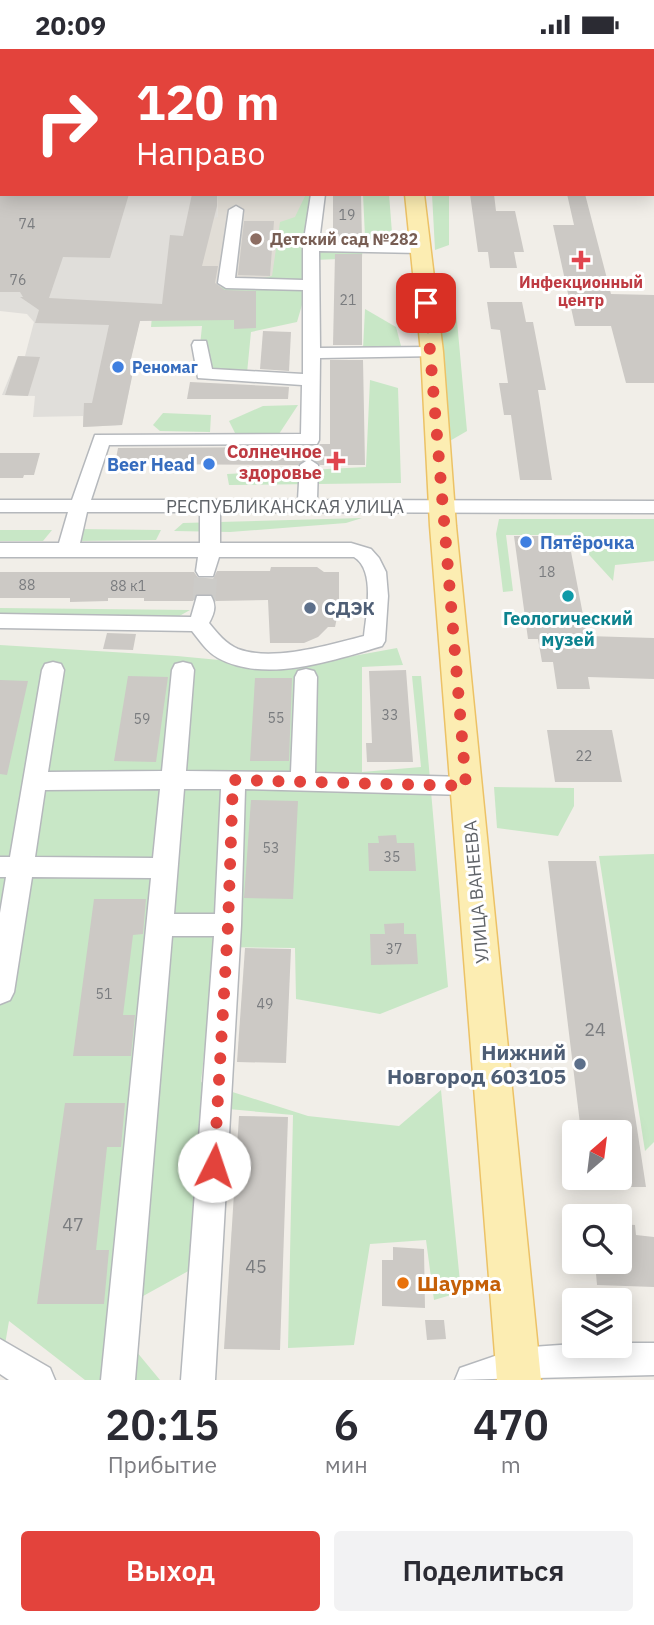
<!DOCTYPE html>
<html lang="ru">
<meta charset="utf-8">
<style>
:root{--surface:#fff;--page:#f2f2f3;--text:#2b2b33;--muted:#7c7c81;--accent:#e3433c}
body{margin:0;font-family:"IBM Plex Sans",sans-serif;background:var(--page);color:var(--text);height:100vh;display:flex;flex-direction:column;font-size:26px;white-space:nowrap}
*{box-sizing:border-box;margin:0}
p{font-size:23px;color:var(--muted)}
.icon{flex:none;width:38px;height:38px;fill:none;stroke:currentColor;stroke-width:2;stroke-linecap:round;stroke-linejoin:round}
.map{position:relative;height:1331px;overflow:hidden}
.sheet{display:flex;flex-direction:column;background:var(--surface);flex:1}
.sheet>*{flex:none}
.hud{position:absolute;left:0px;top:0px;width:654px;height:147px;box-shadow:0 4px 18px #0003;background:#e3433c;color:#fff;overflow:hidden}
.needle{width:46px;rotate:28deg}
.tools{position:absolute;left:562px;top:1071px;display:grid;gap:14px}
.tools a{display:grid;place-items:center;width:70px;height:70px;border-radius:7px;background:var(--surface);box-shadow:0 4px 18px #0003;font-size:35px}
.pin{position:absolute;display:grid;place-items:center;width:60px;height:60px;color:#fff;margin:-30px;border-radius:14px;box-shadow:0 4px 10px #0006}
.me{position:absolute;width:77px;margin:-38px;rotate:4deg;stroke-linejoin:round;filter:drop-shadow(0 0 5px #0008)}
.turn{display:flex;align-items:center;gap:24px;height:147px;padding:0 21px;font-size:32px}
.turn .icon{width:91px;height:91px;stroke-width:2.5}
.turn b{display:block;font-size:49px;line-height:60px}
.eta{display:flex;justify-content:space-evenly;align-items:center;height:119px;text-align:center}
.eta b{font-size:42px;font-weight:600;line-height:49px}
.primary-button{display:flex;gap:14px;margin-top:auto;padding:14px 21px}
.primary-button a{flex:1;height:80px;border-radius:7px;background:var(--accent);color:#fff;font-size:28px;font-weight:600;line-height:80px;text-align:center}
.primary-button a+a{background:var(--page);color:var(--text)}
.status{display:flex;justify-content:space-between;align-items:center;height:49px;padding:0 35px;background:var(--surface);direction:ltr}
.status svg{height:19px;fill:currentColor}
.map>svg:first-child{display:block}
.industrial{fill:#e0deda}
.education{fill:#e1ddd6}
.green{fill:#c8e7c6}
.building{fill:#ccc9c5}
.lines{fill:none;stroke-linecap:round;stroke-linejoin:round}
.minor-tunnel-far1{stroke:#cccbc8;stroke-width:18;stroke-dasharray:18 9;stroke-linecap:butt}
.minor-tunnel{stroke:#cccbc8;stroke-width:23;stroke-dasharray:23 11;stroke-linecap:butt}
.minor-casing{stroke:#b5b8bc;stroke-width:3}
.major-casing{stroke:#ecc266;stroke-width:3}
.minor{fill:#fff;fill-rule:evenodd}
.major{fill:#fcedb2;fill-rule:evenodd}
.route{stroke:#e3433c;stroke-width:12;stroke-dasharray:0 21.6}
.education-dot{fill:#8d6e63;stroke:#fff;stroke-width:2.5}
.health-dot{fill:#e0444e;stroke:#fff;stroke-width:2.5}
.shop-dot{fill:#3f7fe0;stroke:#fff;stroke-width:2.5}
.culture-dot{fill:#0f9aa8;stroke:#fff;stroke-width:2.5}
.service-dot{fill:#5c6f8a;stroke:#fff;stroke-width:2.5}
.food-dot{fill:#e8710a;stroke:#fff;stroke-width:2.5}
.labels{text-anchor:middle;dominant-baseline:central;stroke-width:6;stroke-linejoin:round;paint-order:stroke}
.number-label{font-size:14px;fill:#7a7c7f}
.far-education-label{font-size:16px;font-weight:bold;fill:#785e54;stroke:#fff;text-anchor:start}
.far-health-label{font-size:16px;font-weight:bold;fill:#be3a42;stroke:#fff}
.far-shop-label{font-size:16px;font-weight:bold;fill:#366cbe;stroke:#fff;text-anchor:start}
.health-label{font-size:18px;font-weight:bold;fill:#be3a42;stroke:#fff;text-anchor:end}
.shop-label{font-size:18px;font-weight:bold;fill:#366cbe;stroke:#fff;text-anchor:end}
.street-label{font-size:18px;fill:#5f6368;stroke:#fff}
.service-label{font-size:18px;font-weight:bold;fill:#4e5e75;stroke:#fff;text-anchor:start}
.culture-label{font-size:18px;font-weight:bold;fill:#0d838f;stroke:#fff}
.near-number-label{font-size:18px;fill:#7a7c7f}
.near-service-label{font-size:21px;font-weight:bold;fill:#4e5e75;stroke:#fff;text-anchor:end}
.near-food-label{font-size:21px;font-weight:bold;fill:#c56008;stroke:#fff;text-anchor:start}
</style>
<div class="status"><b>20:09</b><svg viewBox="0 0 49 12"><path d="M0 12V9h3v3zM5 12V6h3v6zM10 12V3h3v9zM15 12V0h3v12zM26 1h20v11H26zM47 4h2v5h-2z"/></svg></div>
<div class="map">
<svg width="654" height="1331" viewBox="0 0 654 1331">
<rect width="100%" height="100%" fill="#f1eee8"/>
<path class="industrial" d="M0 119 2 145H217L218 169 192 262 142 263 130 313H135L122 376 83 378V367L33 368 35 347 2 346 18 307H25L34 273 27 265 0 262Z"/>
<path class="education" d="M217 145H307L300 240 194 242 214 169 218 168Z"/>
<g class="green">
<path d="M306 145H321L319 190 363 192 362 209 315 211 297 273 251 283 247 324 197 326 202 277 151 278 152 267 220 238 272 227 280 173 295 168Z"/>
<path d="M363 145H389L393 197 365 188Z"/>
<path d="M432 145H449V196L435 201Z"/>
<path d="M455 250 467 382 448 393 438 264Z"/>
<path d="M365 260 396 278 401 297 363 300Z"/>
<path d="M370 331 398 339 401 434 229 436 227 425 366 418Z"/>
<path d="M298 356 279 385 235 384 229 372 263 357Z"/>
<path d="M163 364 211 366 210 383 160 382 153 376Z"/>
<path d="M362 469 346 474 230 483 174 482 183 474Z"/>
<path d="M499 470H654V512L615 516 613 532 571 486H506L513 542 503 543 496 485Z"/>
<path d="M76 480 161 481 156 491 77 492Z"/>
<path d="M0 481H52L43 492H0Z"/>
<path d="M0 559 190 561 174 570 0 568Z"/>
<path d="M0 596 177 607 293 618 397 599 403 616 362 618V723L421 718 412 627H421L448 938 380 965 296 950 295 899 216 898 201 1033 308 1067 399 1077 441 1041 461 1243 434 1251 426 1191 370 1195 354 1296 288 1299 293 1066 206 1058 192 1220 107 1267 160 1331H85L9 1272 0 1325Z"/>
<path d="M494 738 574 739V757L558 787 497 779Z"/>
<path d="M654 805V1093L645 1102 599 807Z"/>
</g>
<g class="building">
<path d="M0 145H129L110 209 63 208 49 249 162 255 170 186 183 187 192 145H217V157L202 217H218L215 234 225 241 256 242V279L234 280V271L140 272 130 314 135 313 122 376 83 378 84 354H92L109 276 35 274 39 261 20 248H23L20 243H0Z"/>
<path d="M333 145H361L362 191H335L333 188Z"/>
<path d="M470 145H494L496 162H515L524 203H514L517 219H490L488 203H478Z"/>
<path d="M567 145H585L611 245 654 246V334H626L611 277H575L553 176H574Z"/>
<path d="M244 172H274L270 227 238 226Z"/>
<path d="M335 205H362V296H333Z"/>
<path d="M487 253H522L526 273H533L546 341H538L552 431H520L511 366H504L499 334H508L500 281 491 280Z"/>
<path d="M263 282 291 283 289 322 260 320Z"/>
<path d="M18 307 40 308 28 347 5 346Z"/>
<path d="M330 311H363L365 416H320L310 408 298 416 115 415 118 399 317 398 320 395H330Z"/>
<path d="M190 333 289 338 288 350H187Z"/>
<path d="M0 404H40L34 426H24L23 429H0Z"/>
<path d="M514 487H568L587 587 654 589V630L588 628 590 640H557L553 613H542L538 590H528Z"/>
<path d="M271 518H317L324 523H339V559L335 578H328L318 588 304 594H270L268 551 216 552 211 544 195 545 193 552H144V549H108V552L70 553V549H0V523H194L199 530H213L217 522H270Z"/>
<path d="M107 584 136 585 133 601 103 600Z"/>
<path d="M406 621 413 713H367L366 694H372L369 622Z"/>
<path d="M128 627 168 628 156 713 114 712Z"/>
<path d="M255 629H292L289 712H250Z"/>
<path d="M0 631 28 632 7 726 0 725Z"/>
<path d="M547 681H612L622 733H555Z"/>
<path d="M251 751 298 752 293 850 244 849Z"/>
<path d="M396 786 397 794H414L416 822H369L368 794H379L378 787Z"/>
<path d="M548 812H596L646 1138H620V1083H581Z"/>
<path d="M94 850H146L143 885 133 886 123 966H135L131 1007H73Z"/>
<path d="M404 874V885H416L418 915 371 916 370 885H385L384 875Z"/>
<path d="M245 899 291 900 286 1014 237 1013Z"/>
<path d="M65 1054H125L121 1098H107L96 1201H109L104 1255H37Z"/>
<path d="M239 1067 288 1068 280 1301 224 1300Z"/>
<path d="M620 1175 635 1176 636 1186 654 1188V1238L597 1236 595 1213H620Z"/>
<path d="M393 1198 424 1200 425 1259 382 1257V1211H393Z"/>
<path d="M425 1271H444L446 1290 427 1291Z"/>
</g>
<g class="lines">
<path class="minor-tunnel-far1" d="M309 416 310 395"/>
<path class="minor-tunnel" d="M204 552 206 522"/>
<g class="minor-casing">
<g id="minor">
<path d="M649 0H654V7L653 2Z"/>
<rect x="0" y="72" width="2" height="8"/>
<rect x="653" y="72" width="1" height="8"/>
<path d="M311 145H325L319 193 420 194 428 199 420 204 319 202 320 299 432 298 441 303 438 307 320 309 319 391 317 395 109 396 91 451H298L300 416 309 410 318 416 317 451 654 452V464L220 463V494H351L371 500 379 509 386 523 388 547 385 592 382 597C334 611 266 635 218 609 207 603 200 592 192 582L0 579V565L191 568 197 547H211C217 557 214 565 209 574 217 584 226 595 238 600 272 613 329 596 364 587 366 566 376 521 354 508H219L213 527H199L196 522 198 508H0V494H59L68 463H0V451H72L95 386 301 385 302 336 198 329 192 296 194 292H206L212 320 303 325V241L226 239 218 234 229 161 236 157 243 161 235 229 303 231V197ZM87 463H200V494H80Z"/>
<path d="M53 613 61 615 64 621 48 723 162 722 172 621 175 615 183 613 191 615 194 621 186 722 291 723 295 628 298 622 306 620 314 622 317 628 315 724 466 728 474 731 478 737 474 743 466 746 245 740 241 876 215 1331H181L214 887H172L135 1331H101L151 829 32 828 14 943 10 951 0 955V864L6 828H0V808H10L42 621 45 615ZM160 740 153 809 35 808 45 741ZM184 740H221L215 865H174Z"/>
<path d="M0 1290 50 1319 55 1331H9L0 1325Z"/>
<path d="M620 1294H654V1326L455 1331 460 1319 518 1299 574 1295 620 1297Z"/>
</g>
</g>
<g class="major-casing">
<g id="major">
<rect x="392" y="0" width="16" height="2"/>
<path d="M405 145H424L443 303 456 477 541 1331H497L430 477 421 303Z"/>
</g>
</g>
<use href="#minor" class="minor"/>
<use href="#major" class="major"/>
</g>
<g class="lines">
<path class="route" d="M214 1117 228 876 233 731 466 737 426 254"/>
</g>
<circle class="education-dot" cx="256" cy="190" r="7"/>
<g class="health-dot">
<path d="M577.5 200.5h7v7h7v7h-7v7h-7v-7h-7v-7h7z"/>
<path d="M332.5 401.5h7v7h7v7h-7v7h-7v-7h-7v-7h7z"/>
</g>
<g class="shop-dot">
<circle cx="118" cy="318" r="7"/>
<circle cx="209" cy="415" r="7"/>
<circle cx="526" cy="493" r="7"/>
</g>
<circle class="culture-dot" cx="568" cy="547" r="7"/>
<g class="service-dot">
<circle cx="310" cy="559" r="7"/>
<circle cx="580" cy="1015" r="7"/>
</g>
<circle class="food-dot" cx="403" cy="1234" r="7"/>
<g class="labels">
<g class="number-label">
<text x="347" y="166">19</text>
<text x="27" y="175">74</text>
<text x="18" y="231">76</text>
<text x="348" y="251">21</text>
<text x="547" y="523">18</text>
<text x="27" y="536">88</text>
<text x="128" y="537">88 к1</text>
<text x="390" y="666">33</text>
<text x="276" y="669">55</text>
<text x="142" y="670">59</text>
<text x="584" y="707">22</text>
<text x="271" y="799">53</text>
<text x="392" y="808">35</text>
<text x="394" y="900">37</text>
<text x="104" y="945">51</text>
<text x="265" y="955">49</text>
</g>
<g class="far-education-label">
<text x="270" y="190">Детский сад №282</text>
</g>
<g class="far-health-label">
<text x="581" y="233">Инфекционный<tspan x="581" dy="18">центр</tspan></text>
</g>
<g class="far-shop-label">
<text x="132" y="318">Реномаг</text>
</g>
<g class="health-label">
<text x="322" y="402">Солнечное<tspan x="322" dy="21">здоровье</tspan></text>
</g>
<g class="shop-label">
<text x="195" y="415">Beer Head</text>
<text x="540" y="493" text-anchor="start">Пятёрочка</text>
</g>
<g class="street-label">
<text x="285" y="457">РЕСПУБЛИКАНСКАЯ УЛИЦА</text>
<text transform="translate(476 843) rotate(-95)">УЛИЦА ВАНЕЕВА</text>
</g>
<g class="service-label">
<text x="324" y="559">СДЭК</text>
</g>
<g class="culture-label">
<text x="568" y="569">Геологический<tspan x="568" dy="21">музей</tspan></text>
</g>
<g class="near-number-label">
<text x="595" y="980">24</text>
<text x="73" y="1175">47</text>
<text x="256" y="1217">45</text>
</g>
<g class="near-service-label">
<text x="566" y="1003">Нижний<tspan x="566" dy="24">Новгород 603105</tspan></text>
</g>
<g class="near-food-label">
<text x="417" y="1234">Шаурма</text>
</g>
</g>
</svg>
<div class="tools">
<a><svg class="needle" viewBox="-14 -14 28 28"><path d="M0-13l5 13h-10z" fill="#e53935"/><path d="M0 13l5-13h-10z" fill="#7c7c81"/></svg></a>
<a><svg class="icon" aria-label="search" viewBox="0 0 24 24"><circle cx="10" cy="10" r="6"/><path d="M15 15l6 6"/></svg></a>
<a><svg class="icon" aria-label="layers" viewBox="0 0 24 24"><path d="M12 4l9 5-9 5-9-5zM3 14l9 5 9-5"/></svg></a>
</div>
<div class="pin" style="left:426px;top:254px;background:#d93025"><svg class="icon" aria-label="arrive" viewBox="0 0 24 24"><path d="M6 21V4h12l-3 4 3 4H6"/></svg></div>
<svg class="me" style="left:214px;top:1117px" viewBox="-20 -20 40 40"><circle r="19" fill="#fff"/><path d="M0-13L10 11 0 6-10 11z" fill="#e3433c"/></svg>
<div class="hud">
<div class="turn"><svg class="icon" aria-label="right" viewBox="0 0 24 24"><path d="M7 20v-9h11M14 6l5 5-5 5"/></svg><div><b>120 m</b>Направо</div></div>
</div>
</div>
<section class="sheet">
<div class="eta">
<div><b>20:15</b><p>Прибытие</p></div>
<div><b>6</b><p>мин</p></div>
<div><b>470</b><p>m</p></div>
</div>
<div class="primary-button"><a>Выход</a><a>Поделиться</a></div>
</section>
